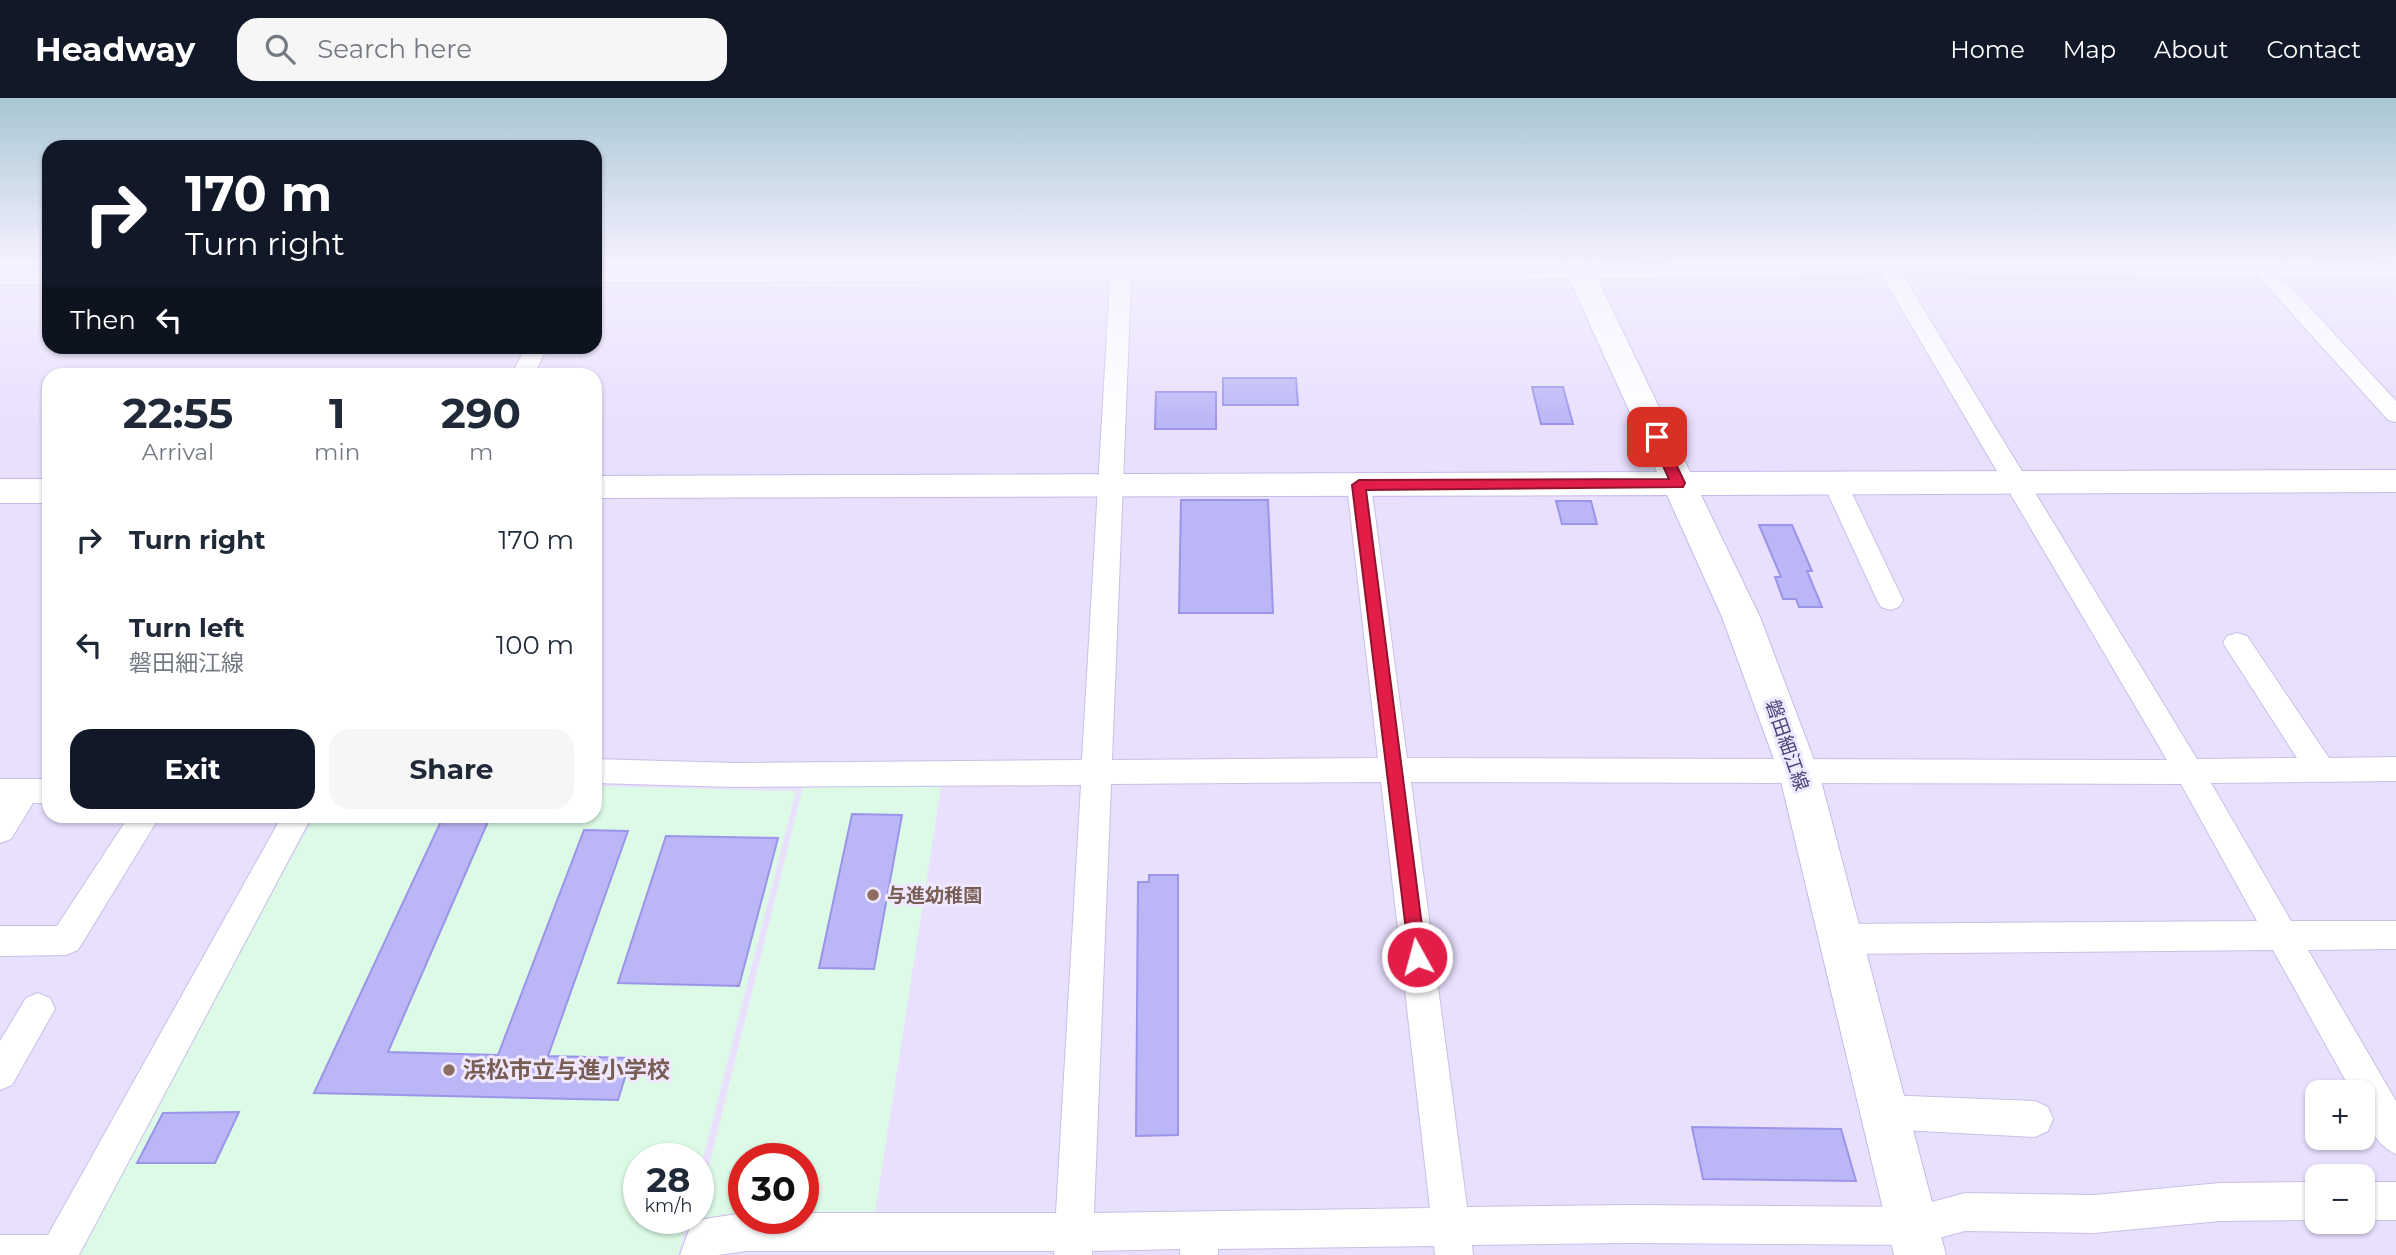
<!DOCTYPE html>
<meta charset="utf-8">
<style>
:root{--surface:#fff;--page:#f6f6f7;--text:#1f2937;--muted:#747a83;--accent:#111827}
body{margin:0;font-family:Montserrat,"Noto Sans JP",sans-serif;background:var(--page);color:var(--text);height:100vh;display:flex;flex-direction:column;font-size:26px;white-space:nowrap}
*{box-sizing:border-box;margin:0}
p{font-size:23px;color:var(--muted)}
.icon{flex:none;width:38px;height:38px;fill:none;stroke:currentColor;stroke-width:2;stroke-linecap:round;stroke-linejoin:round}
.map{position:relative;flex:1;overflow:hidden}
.sheet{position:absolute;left:42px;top:270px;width:560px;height:455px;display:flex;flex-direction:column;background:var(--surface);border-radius:21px;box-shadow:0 2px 5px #0004}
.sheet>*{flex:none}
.guide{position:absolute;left:42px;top:42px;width:560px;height:214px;border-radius:21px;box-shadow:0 2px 5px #0004;background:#111827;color:#fff;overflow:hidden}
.tools{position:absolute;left:2305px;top:982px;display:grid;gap:14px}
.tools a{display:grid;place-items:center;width:70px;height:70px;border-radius:14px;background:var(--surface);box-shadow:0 2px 5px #0004;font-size:35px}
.speed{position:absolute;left:623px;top:1045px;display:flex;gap:14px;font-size:35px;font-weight:700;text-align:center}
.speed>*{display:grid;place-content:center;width:91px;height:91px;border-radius:50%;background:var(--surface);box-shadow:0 2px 5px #0004;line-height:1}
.speed small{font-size:18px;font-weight:400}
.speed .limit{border:10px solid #d22;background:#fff;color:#111}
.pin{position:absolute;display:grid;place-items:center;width:60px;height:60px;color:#fff;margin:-30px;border-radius:14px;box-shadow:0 4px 10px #0006}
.me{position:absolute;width:77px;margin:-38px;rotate:353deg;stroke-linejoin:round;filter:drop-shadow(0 0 5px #0008)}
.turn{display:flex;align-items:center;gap:24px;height:147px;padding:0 28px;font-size:32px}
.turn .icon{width:91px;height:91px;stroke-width:2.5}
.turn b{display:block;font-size:49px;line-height:60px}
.then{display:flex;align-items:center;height:66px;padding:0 28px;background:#0003;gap:14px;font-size:26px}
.eta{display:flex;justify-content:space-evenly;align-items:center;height:119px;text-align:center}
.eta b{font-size:42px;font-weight:700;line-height:49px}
.button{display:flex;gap:14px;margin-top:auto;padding:14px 28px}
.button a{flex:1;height:80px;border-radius:21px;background:var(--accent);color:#fff;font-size:28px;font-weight:700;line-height:80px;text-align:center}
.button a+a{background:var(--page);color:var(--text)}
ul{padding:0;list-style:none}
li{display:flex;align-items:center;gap:21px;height:105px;padding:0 28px}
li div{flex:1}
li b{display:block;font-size:26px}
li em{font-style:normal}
header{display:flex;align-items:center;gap:42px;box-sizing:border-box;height:98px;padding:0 35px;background:var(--accent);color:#fff}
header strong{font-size:33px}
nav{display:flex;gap:38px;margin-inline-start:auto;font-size:24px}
.search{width:490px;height:63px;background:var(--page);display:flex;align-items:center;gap:18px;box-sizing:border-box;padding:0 24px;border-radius:21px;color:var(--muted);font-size:26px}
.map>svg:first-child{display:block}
.education{fill:#ddfae6;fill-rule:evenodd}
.building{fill:#bbb6f6;stroke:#9a95e9;stroke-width:2}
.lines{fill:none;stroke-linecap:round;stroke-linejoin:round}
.street-casing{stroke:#c7c0e8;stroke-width:2}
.secondary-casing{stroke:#c2bbea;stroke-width:2}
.street{fill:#fff;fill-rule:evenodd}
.secondary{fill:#fff;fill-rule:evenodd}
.route{fill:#e11d48;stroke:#92132f;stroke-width:2}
.education-dot{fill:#8d6e63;stroke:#efe8ff;stroke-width:2.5}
.labels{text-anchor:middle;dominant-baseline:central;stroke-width:6;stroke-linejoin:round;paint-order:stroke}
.street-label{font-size:19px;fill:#474577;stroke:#efe8ff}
.education-label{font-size:19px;font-weight:bold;fill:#785e54;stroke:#efe8ff;text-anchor:start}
.near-education-label{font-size:23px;font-weight:bold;fill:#785e54;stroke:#efe8ff;text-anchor:start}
</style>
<header>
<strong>Headway</strong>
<div class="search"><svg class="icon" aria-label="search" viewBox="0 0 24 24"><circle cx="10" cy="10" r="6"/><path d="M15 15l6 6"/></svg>Search here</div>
<nav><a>Home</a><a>Map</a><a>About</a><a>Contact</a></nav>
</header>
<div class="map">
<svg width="2396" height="1157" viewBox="0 0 2396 1157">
<rect width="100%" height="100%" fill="#e9e0fe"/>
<g class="education">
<path d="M726 165H871L869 172 723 173Z"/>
<path d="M595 688 796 693 698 1080V1060H639V1120H688L678 1157H73L201 919 315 718H595Z"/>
<path d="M803 688 941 689 875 1115 694 1129ZM744 1060H803V1120H744Z"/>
</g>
<g class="building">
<path d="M1223 280H1296L1298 307H1223Z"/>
<path d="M1532 289H1563L1573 326H1541Z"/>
<path d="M1156 294H1216V331H1155Z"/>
<path d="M1181 402H1268L1273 515H1179Z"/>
<path d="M1556 403H1591L1597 426H1562Z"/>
<path d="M1759 427H1792L1812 473H1807L1822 509H1799L1796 501H1783L1775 479H1781Z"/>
<path d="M852 716 902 717 874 871 819 870Z"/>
<path d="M443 719H490L388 954 498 957 584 732 628 733 548 958 631 960 618 1002 314 995Z"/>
<path d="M666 738 778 740 739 888 618 885Z"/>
<path d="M1149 777H1178V1037L1136 1038 1138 784H1149Z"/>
<path d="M239 1014 215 1065H137L163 1015Z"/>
<path d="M1692 1029 1841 1031 1856 1083 1703 1081Z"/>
</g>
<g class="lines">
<g class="street-casing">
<g id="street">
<path d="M1111 165H1131V170L1783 165 2396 166V178H2281L2396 303V324L2388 322 2258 178 1902 176 2197 661 2297 660 2223 545 2227 538 2237 535 2247 538 2329 660 2396 659V683L2211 685 2291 823H2396V851L2308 852 2396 1003V1056C2373 1046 2362 1018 2362 994H2352L2273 852 1841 856 1829 851 1825 841 1829 831 1841 826 2257 823 2181 686 1411 684 1467 1109 1628 1107 1913 1109 1965 1095 2094 1097 2220 1085 2317 1084V1122L2220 1123 2094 1135 1965 1133 1913 1147 1628 1145 1472 1147 1473 1157H1435L1434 1148 1218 1151V1157H1180V1151L1092 1153V1157H1054V1153H746L718 1157H680L691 1127 704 1121 744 1115V1120H803V1115H1056L1081 687 735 689 595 685V661L735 665 1082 662 1110 183 595 184V172L1110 170ZM1881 176 2167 662 1407 660 1371 387 1368 381 1359 379 1350 381 1347 387 1378 660 1112 662 1131 183 1581 181ZM1381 684 1430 1110 1094 1115 1111 686Z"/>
<rect x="0" y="174" width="49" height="12"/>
<path d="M526 248H548L534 276H512Z"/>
<path d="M1835 377 1844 379 1847 385 1903 502 1899 509 1890 512 1881 509 1877 502 1823 385 1826 379Z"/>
<path d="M0 681H49V705H33L11 741 0 745Z"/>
<path d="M129 718H160L78 852 66 857 0 858V828H57Z"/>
<path d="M282 718H312L79 1157H0V1137H48Z"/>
<path d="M38 895 50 900 55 911 12 987 0 992V943L26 900Z"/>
<path d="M1884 997 2035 1003 2048 1009 2053 1021 2048 1033 2035 1039 1884 1031 1871 1026 1866 1014 1871 1002Z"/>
<rect x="2362" y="1084" width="34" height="38"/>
</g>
</g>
<g class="secondary-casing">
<g id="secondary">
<path d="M1562 165H1590L1690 374 2396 372V394L1701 397 1760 519 1819 675 1946 1157H1894L1779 675 1722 519 1667 397 595 400V378L1657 374Z"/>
<rect x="0" y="381" width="49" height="24"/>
</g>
</g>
<use href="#street" class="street"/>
<use href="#secondary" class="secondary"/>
</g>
<linearGradient id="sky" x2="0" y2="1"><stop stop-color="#a8c6d3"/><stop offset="0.5" stop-color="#f5f1ff"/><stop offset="1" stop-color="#f5f1ff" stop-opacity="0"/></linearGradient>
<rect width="2396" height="327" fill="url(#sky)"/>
<path class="route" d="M1657 334 1663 339 1685 385 1683 389 1366 392 1426 859 1423 865 1417 868 1410 865 1352 387 1359 382 1669 381 1650 339Z"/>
<g class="education-dot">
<circle cx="873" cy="797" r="7"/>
<circle cx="449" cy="972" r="7"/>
</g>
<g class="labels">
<g class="street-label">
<text transform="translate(1787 647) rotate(71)">磐田細江線</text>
</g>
<g class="education-label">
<text x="887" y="797">与進幼稚園</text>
</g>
<g class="near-education-label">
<text x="463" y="972">浜松市立与進小学校</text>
</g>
</g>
</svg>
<div class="tools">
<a>+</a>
<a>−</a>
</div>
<div class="speed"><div>28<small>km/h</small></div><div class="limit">30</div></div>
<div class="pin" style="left:1657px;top:339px;background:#d93025"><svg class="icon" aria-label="arrive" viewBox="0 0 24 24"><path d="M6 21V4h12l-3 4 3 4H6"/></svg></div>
<svg class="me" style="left:1417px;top:859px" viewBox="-20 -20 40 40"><circle r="17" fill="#e11d48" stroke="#fff" stroke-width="3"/><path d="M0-11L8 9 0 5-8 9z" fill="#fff"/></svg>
<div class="guide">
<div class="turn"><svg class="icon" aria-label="right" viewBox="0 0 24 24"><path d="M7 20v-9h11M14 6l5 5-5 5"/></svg><div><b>170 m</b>Turn right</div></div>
<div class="then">Then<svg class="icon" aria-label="left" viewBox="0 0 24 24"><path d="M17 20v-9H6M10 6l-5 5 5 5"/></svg></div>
</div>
<section class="sheet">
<div class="eta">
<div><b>22:55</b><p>Arrival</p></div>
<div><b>1</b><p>min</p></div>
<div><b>290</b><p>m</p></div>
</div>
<ul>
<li><svg class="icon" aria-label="right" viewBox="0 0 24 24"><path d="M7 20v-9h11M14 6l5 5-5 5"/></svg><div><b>Turn right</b></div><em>170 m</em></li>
<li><svg class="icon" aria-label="left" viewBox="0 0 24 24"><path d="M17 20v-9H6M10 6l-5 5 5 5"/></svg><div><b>Turn left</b><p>磐田細江線</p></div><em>100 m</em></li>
</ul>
<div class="button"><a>Exit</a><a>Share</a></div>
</section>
</div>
